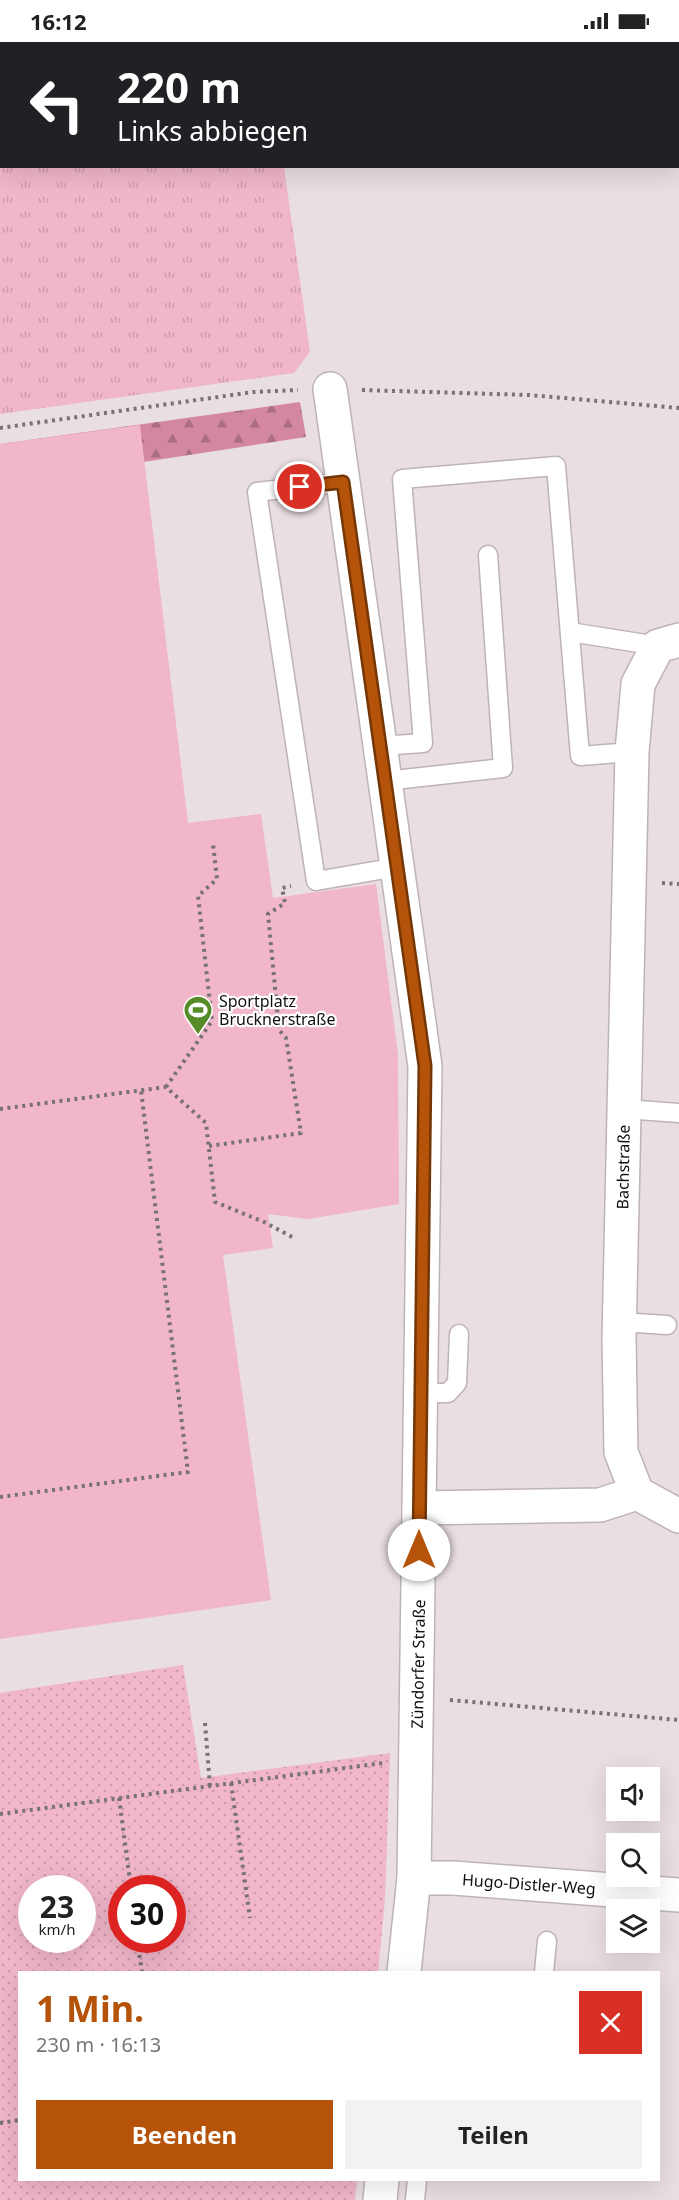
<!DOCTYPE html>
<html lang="de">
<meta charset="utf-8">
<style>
:root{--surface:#fff;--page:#f2f2f2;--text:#222;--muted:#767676;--accent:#b45309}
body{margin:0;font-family:"Noto Sans",sans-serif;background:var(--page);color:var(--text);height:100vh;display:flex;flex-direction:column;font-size:22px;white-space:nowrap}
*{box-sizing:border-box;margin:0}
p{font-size:20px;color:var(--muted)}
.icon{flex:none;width:33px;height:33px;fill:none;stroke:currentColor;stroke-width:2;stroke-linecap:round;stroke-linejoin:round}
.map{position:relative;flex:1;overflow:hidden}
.details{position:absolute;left:18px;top:1929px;width:642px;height:210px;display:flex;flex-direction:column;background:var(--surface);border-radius:0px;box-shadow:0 6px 24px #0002}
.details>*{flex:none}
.guide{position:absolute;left:0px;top:0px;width:680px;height:126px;box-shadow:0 6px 24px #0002;background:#202124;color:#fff;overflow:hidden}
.buttons{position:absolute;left:606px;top:1725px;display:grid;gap:12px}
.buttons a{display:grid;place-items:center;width:54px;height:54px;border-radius:0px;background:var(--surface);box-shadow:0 6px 24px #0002;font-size:30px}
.speed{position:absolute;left:18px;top:1833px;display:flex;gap:12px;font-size:30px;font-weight:700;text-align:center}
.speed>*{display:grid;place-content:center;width:78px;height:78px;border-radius:50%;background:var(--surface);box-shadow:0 6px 24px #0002;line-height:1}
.speed small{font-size:15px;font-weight:400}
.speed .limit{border:9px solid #d22;background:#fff;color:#111}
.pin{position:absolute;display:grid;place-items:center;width:51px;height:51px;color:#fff;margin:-26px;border:3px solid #fff;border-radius:50%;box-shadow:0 2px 6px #0007}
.me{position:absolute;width:66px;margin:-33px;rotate:0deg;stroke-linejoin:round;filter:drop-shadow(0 0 4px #0008)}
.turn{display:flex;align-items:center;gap:21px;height:126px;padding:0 18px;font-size:27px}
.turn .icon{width:78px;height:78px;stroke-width:2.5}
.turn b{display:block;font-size:42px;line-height:51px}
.round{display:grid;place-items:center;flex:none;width:63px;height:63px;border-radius:0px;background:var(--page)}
.head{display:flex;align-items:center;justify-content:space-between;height:102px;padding:0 18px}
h1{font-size:36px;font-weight:700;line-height:45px;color:var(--accent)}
.cta{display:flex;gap:12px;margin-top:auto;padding:12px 18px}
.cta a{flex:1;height:69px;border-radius:0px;background:var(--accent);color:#fff;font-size:24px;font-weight:700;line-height:69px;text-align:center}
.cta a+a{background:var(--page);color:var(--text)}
.status{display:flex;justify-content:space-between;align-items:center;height:42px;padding:0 30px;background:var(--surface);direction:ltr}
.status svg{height:16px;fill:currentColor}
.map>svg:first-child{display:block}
.grass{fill:url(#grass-tufts)}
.forest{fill:url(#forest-firs)}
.park{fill:url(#park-dots);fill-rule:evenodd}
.pitch{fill:#f1b6c9}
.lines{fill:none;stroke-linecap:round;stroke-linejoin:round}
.lane-casing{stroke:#beb3b6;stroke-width:21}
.street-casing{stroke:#beb3b6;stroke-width:36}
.path{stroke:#797274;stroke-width:4;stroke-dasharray:3 4.5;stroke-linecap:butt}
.lane{stroke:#fff;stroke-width:18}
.street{stroke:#fff;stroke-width:33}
.route-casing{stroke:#753606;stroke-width:15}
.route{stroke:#b45309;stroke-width:10}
.labels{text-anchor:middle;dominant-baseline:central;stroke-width:4.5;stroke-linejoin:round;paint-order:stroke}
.poi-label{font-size:16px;fill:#130f11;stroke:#fff;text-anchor:start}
.street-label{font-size:16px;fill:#130f11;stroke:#fff}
</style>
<div class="status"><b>16:12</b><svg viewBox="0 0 49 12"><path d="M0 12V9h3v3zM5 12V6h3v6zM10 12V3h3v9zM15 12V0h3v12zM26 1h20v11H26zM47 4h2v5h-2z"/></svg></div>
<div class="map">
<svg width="679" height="2158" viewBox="0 0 679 2158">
<defs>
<pattern id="grass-tufts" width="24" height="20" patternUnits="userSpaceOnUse" patternTransform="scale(1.5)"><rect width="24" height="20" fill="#f1b6c9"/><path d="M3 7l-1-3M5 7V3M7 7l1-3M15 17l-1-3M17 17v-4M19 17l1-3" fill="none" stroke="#ce9bac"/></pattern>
<pattern id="forest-firs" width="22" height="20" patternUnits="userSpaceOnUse" patternTransform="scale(1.5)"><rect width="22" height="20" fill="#d487a1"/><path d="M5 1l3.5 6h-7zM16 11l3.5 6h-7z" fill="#ab6d82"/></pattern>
<pattern id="park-dots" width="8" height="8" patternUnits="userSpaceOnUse" patternTransform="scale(1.5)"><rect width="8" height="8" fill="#f1b6c9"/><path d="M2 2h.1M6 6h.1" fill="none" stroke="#ce9bac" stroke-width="1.8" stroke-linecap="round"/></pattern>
</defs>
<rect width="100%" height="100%" fill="#e9dee1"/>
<path class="grass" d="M0 70 2 124 284 125 310 310 294 331 0 372Z"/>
<path class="forest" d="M300 360 306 395 0 442V402Z"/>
<path class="park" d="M183 1623 201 1736 390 1711 385 1857 378 1930H20V2138H357L355 2158H0V1651ZM32 1846H82V1898H32ZM122 1846H172V1898H122Z"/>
<path class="pitch" d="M140 383 188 781 261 772 273 856 376 842 398 1013 399 1162 308 1177 268 1172 273 1206 223 1213 271 1558 0 1597V402Z"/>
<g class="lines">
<g class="lane-casing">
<g id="lane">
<path d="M678 87H679"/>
<path d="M343 440 257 450 316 839 397 825"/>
<path d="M570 590 658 604"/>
<path d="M380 704 423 701 402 437 556 424 580 714 632 710"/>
<path d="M385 739 503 726 488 513"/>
<path d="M625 1067 679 1071"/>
<path d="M620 1280 667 1283"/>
<path d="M421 1351H448L457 1341 459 1292"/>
<path d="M544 1930 547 1899"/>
<path d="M415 2158 417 2138"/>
</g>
</g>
<g class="street-casing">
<g id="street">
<path d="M330 347 425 1024 414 1836 404 1930"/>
<path d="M637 1451 621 1410 619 1297 632 710 638 642 658 604 679 598"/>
<path d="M637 1451 679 1474"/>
<path d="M419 1466 600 1463 637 1451"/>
<path d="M414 1836H453L679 1853"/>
<path d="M380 2158 382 2138"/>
</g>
</g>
<g class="path">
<path d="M362 348 529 353 679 366"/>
<path d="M0 386 253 350 298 348"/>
<path d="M662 841 679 842"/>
<path d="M166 1045 212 979 198 854 217 837 213 802"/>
<path d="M0 1067 166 1045 206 1081 215 1160 264 1180 296 1197"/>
<path d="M209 1104 301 1091 286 996 279 988 268 872 285 861 282 846 291 844"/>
<path d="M0 1455 188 1430 141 1048"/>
<path d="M450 1658 679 1678"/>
<path d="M205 1681 210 1744"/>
<path d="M231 1741 250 1876"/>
<path d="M119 1756 131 1846"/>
<path d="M0 1772 383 1721"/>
<path d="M137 1898 142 1930"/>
<path d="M0 2081 20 2078"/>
</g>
<use href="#lane" class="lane"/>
<use href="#street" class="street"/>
</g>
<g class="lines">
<g class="route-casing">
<path id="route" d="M300 445 343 440 425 1024 419 1508"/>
</g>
<use href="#route" class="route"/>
</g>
<defs>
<g id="stadium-pin" transform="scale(1.5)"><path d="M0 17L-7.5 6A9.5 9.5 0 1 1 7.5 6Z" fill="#558c27" stroke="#fff"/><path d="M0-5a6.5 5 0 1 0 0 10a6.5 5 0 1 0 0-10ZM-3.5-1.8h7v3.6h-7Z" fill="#fff"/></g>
</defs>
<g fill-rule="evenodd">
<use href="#stadium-pin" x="198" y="968"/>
</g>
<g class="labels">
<g class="poi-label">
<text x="219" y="959">Sportplatz<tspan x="219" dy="18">Brucknerstraße</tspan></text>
</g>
<g class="street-label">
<text transform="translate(623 1125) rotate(-89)">Bachstraße</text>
<text transform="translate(418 1622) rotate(-89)">Zündorfer Straße</text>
<text transform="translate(529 1842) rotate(4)">Hugo-Distler-Weg</text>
</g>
</g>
</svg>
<div class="buttons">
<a><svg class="icon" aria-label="sound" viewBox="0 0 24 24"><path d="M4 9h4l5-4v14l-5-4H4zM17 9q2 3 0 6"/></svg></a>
<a><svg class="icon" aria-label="search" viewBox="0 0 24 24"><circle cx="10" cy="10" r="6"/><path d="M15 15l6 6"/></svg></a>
<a><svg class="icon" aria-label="layers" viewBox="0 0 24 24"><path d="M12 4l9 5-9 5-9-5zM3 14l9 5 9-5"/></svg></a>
</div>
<div class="speed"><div>23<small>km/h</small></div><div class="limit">30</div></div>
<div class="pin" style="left:300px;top:445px;background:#d93025"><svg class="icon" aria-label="arrive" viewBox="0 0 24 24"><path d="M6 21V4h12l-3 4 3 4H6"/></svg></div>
<svg class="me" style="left:419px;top:1508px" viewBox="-20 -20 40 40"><circle r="19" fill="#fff"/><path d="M0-13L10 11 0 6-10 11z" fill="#b45309"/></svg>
<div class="guide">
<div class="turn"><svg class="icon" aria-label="left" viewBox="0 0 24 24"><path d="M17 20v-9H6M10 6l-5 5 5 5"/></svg><div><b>220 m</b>Links abbiegen</div></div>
</div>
<section class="details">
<div class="head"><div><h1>1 Min.</h1><p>230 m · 16:13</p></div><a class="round" style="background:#d93025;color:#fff"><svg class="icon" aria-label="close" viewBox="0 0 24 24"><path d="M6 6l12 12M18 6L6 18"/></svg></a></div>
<div class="cta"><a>Beenden</a><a>Teilen</a></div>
</section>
</div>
